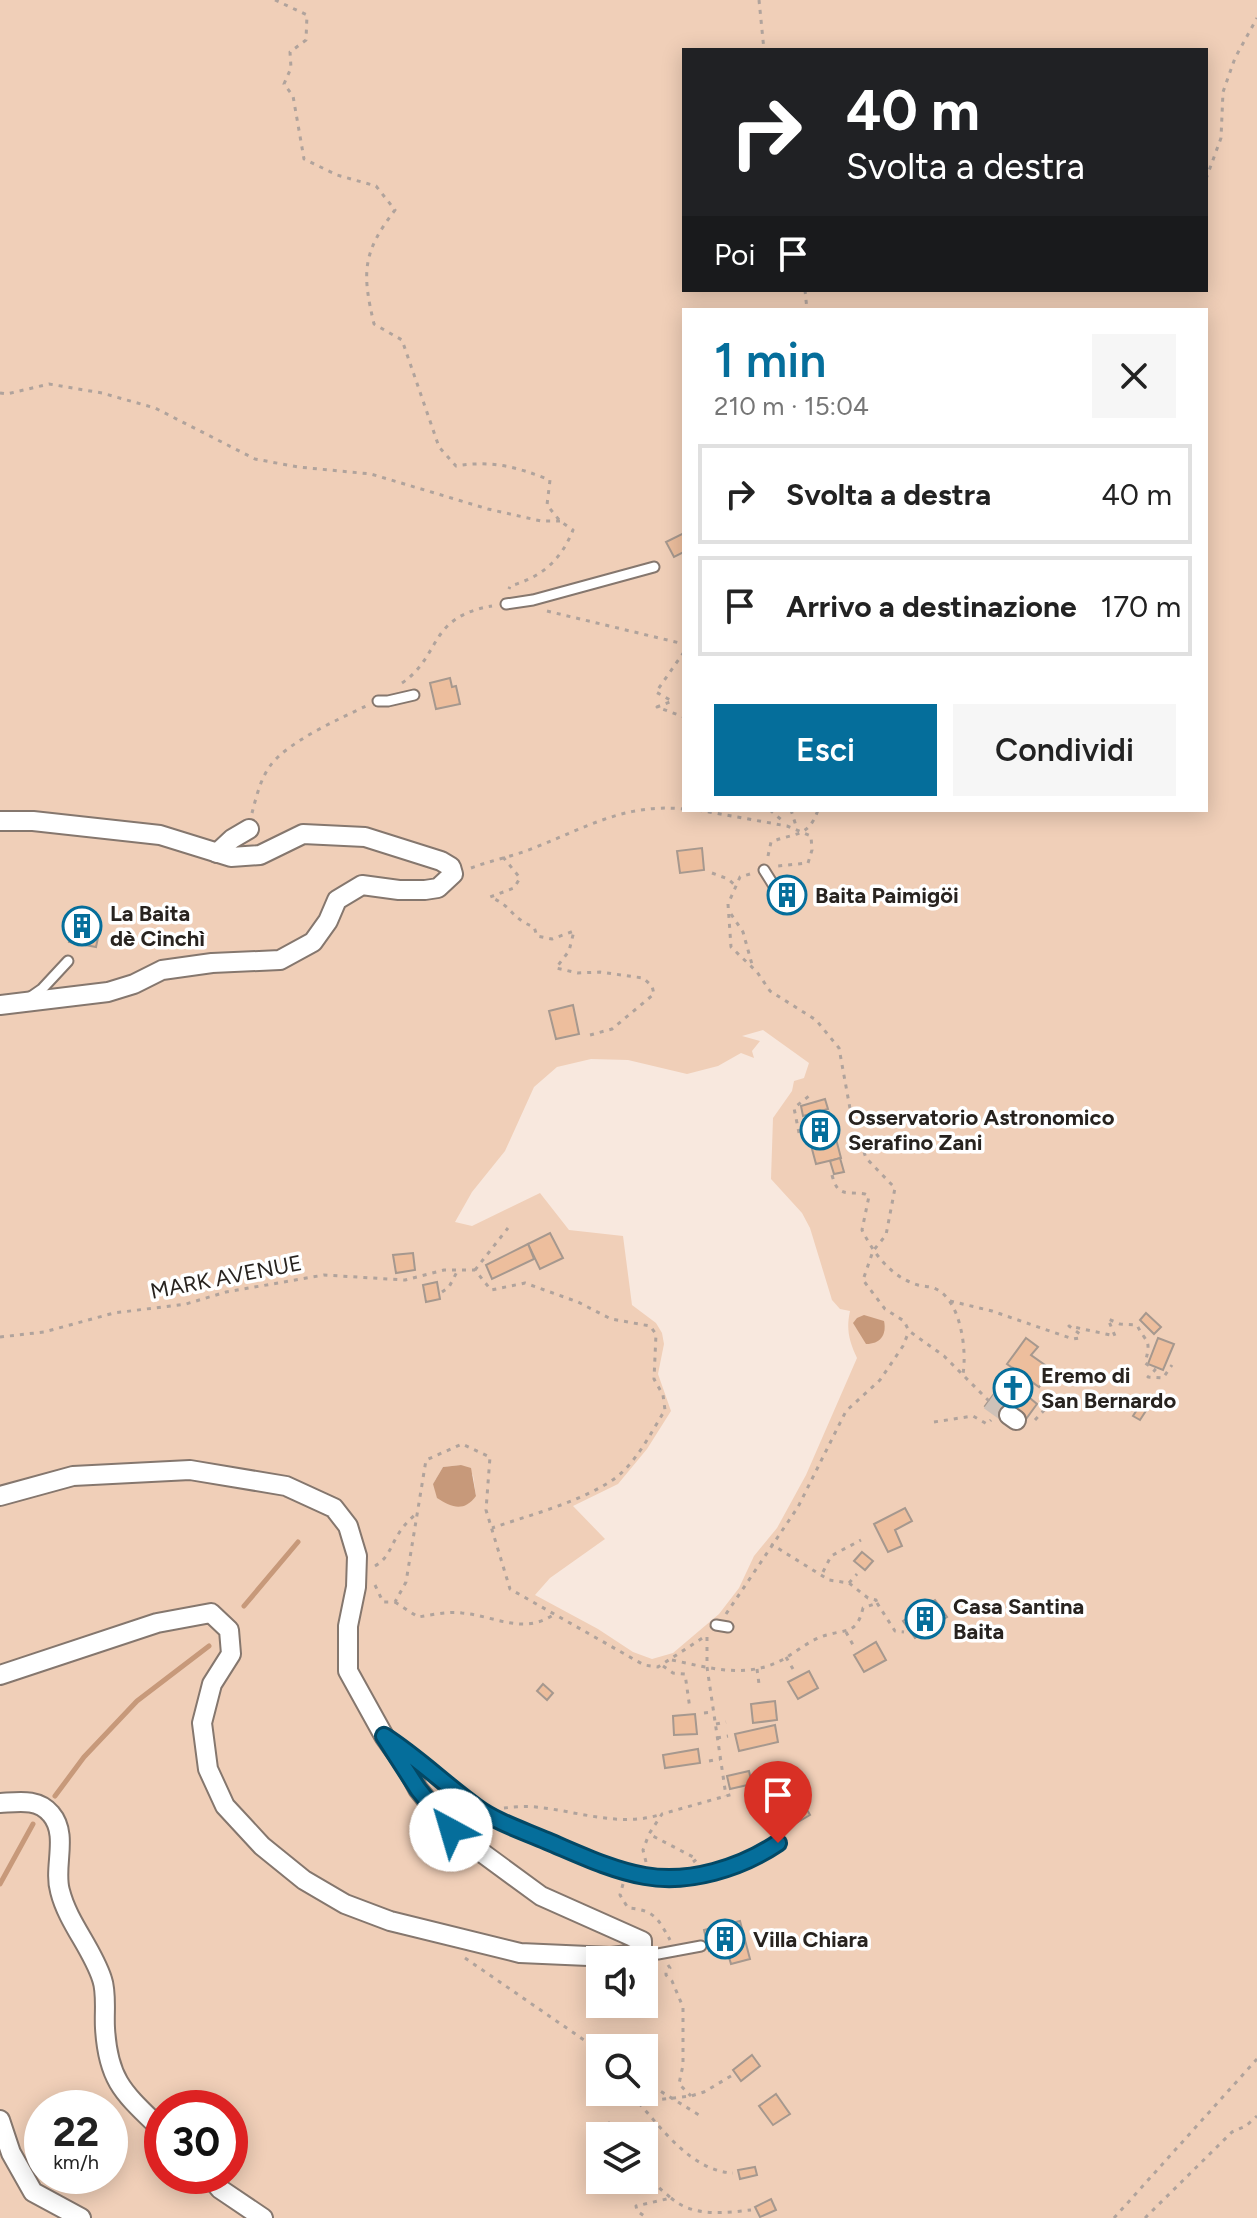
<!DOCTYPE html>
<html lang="it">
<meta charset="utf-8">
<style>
:root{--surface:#fff;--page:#f6f6f6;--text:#222;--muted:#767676;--line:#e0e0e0;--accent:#056e9b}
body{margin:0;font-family:Figtree,sans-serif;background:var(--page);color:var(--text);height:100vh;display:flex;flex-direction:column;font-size:30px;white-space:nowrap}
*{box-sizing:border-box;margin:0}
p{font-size:26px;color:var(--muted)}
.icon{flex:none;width:44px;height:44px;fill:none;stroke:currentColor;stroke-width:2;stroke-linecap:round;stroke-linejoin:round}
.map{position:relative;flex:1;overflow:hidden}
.drawer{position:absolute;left:682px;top:308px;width:526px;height:504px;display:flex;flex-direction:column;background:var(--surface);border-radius:0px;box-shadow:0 4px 20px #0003}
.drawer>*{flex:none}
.banner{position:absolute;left:682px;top:48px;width:526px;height:244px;border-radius:0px;box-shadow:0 4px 20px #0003;background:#202124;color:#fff;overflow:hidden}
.controls{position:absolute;left:586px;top:1946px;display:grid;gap:16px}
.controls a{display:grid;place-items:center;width:72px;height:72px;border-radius:0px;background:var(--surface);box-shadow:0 4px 20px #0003;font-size:40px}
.speed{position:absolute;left:24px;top:2090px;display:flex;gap:16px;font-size:40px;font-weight:700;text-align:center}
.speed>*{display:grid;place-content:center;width:104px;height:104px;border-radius:50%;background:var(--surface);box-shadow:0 4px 20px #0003;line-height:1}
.speed small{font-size:20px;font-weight:400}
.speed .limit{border:12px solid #d22;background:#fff;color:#111}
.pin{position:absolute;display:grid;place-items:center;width:68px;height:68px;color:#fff;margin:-82px -34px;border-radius:50% 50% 50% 0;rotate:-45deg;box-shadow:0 0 8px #0007}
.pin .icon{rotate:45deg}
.me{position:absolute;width:88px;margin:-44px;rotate:321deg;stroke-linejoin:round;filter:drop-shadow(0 0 6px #0008)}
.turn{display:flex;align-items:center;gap:28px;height:168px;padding:0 32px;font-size:36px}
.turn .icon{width:104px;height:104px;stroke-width:2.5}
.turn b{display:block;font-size:56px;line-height:68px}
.then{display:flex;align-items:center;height:76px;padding:0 32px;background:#0003;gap:16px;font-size:30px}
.round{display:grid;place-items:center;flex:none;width:84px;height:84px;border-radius:0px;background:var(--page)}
.head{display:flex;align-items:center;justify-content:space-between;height:136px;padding:0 32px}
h1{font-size:48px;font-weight:600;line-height:60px;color:var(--accent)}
.action{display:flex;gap:16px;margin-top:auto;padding:16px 32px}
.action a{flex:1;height:92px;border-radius:0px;background:var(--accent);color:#fff;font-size:32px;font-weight:600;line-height:92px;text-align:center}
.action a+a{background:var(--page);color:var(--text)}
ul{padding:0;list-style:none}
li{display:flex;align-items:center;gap:24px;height:100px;margin:0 16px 12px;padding:0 16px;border:4px solid var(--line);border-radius:0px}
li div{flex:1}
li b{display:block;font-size:30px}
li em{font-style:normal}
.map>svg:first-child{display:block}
.green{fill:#f0cfb8;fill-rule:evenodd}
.water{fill:#c7997a}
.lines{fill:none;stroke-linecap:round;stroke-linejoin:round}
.stream{stroke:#c7997a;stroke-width:5}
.building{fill:#edbe9d;stroke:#a6988e;stroke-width:2}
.street-tunnel{stroke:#cec1b8;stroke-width:18;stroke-dasharray:18 9;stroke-linecap:butt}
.lane-casing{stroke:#85776e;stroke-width:13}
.street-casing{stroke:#85776e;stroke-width:22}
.path{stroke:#b0a39c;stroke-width:3;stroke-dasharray:4 6;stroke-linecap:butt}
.lane{stroke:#fff;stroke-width:9}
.street{stroke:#fff;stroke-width:18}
.route-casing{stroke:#034865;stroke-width:20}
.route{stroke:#056e9b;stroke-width:14}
.labels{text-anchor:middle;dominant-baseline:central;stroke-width:7;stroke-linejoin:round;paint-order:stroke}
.poi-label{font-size:22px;font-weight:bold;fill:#28231f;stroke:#fff;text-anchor:start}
.street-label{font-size:22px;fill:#28231f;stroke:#fff}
</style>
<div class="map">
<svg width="1257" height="2218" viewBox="0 0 1257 2218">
<rect width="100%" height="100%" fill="#f8e8de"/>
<path class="green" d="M0 0H1257V2218H0ZM684 50H1206V290H684ZM684 310H1206V810H684ZM763 1030 809 1063 804 1078 794 1081 792 1091 773 1118 771 1179 802 1213 810 1228 832 1300 840 1309 850 1311C846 1329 849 1341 857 1358L806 1475 777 1528 754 1556 739 1588 719 1614 673 1653 652 1659 633 1652 598 1629 535 1595 550 1578 605 1539 573 1506 618 1484 647 1449 671 1411 658 1374 664 1344 662 1333 656 1323 632 1305 623 1236 569 1230 540 1193 472 1226 455 1222 472 1192 505 1151 534 1087 557 1067 591 1059 628 1060 687 1074 718 1066 741 1053 754 1058 752 1051 760 1041 742 1036ZM461 1465 473 1475 476 1496 433 1484 443 1467ZM600 1960H644V2004H600ZM600 2048H644V2092H600ZM42 2108H110V2176H42ZM162 2108H230V2176H162ZM600 2136H644V2180H600Z"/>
<g class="water">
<path d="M864 1315 884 1321C887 1335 880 1344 866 1344L853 1323 857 1318Z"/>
<path d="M461 1465 471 1468 476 1496C464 1512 452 1508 437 1498L433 1484 443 1467Z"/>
</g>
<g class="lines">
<g class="stream">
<path d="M244 1606 298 1542"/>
<path d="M55 1796 84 1757 137 1701 209 1646"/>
<path d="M0 1884 33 1824"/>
</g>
</g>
<g class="building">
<path d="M684 533V552L674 557 666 542Z"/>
<path d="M450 678 452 687 456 686 460 704 436 709 430 683Z"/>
<path d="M702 848 704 870 680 873 677 851Z"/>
<path d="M787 884 798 898 788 906 776 892Z"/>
<path d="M74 916 94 920 91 931 99 933 96 947 69 942Z"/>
<path d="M573 1005 579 1034 556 1039 549 1011Z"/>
<path d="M825 1099 828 1109 803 1116 801 1106Z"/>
<path d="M829 1112 841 1158 816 1164 804 1119Z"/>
<path d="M840 1158 844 1172 834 1174 830 1161Z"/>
<path d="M550 1233 563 1258 540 1269 528 1244Z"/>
<path d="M528 1244 534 1259 492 1279 486 1265Z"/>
<path d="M413 1253 415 1270 396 1273 393 1255Z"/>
<path d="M437 1282 440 1299 426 1302 423 1285Z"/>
<path d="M1146 1313 1161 1327 1154 1334 1140 1320Z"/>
<path d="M1026 1338 1038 1347 1031 1355 1052 1370 1039 1387 1007 1364Z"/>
<path d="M1158 1338 1174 1344 1163 1370 1148 1364Z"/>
<path d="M1013 1368 1033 1383 1013 1409 994 1394Z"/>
<path d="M994 1394 1013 1409 1005 1421 985 1406Z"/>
<path d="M1025 1394 1037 1404 1026 1419 1013 1409Z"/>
<path d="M1142 1402 1149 1406 1140 1420 1133 1416Z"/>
<path d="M905 1508 912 1521 895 1530 902 1546 888 1552 874 1524Z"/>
<path d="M862 1552 873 1561 865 1570 854 1561Z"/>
<path d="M935 1600 947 1617 915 1638 903 1621Z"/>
<path d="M876 1642 886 1660 864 1672 854 1655Z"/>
<path d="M809 1671 818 1688 798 1699 788 1682Z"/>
<path d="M543 1684 553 1693 547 1700 537 1691Z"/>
<path d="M775 1701 777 1720 753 1723 751 1704Z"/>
<path d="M695 1714 697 1734 674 1735 673 1716Z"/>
<path d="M775 1725 778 1742 739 1751 735 1734Z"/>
<path d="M698 1749 700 1763 665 1768 663 1755Z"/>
<path d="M749 1771 752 1784 730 1789 727 1776Z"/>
<path d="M796 1790 810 1815 781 1832 766 1807Z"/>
<path d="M740 1921 750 1959 731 1964 726 1947 709 1951 704 1930Z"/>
<path d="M752 2055 760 2066 741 2081 733 2070Z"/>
<path d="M776 2094 790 2114 773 2125 759 2106Z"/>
<path d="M755 2167 757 2175 740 2179 738 2170Z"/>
<path d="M771 2199 776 2210 760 2217 755 2207Z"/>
</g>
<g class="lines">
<path class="street-tunnel" d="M989 1401 1009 1415"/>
<g class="lane-casing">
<g id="lane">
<path d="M506 604 533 600 654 567"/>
<path d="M378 701H388L414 695"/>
<path d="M764 870 774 886"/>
<path d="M29 998 42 989 68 961"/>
<path d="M716 1625 728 1627"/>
<path d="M396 1744C426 1763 449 1790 478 1809 500 1823 527 1833 551 1843 580 1855 612 1869 643 1876 688 1884 741 1868 778 1843"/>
<path d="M638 1954H658L701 1946"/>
</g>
</g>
<g class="street-casing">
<g id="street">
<path d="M0 821H33L160 835 231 857 260 855 303 834 365 837 441 861 451 867 453 874 438 888 425 890H399L362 885 337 900 328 921 313 942 280 960 212 963 162 970 134 984 108 992 0 1005"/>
<path d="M217 853 232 839 249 829"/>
<path d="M1009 1415 1016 1420"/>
<path d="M0 1496 73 1476 190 1470 286 1486 334 1508 348 1526 357 1556 356 1587 348 1626V1671L384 1736 407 1768 418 1789 451 1830 541 1896 642 1941V1947L637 1954 611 1957 520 1953 390 1921 345 1904 304 1880 262 1846 225 1806 208 1769 202 1723 212 1684 231 1654 229 1630 211 1613 157 1623 0 1675"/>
<path d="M0 1803C18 1802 38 1798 51 1814 69 1835 53 1867 60 1891 68 1923 92 1948 102 1979 107 1993 104 2013 105 2028 108 2082 125 2094 162 2130"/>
<path d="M0 2120 11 2153 33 2192 81 2218"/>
<path d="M209 2176 220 2189 263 2218"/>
</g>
</g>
<g class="path">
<path d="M275 0 307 15 306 40 290 52 291 68 284 84 293 96 304 159 337 175 376 186 395 210C362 253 362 273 374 324L402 340 439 447 456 466C492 460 517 467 550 480L547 505 560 521 573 530C561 560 542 577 510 586L509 589"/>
<path d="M759 0 764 50"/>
<path d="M1206 179 1221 138 1223 92 1235 58 1257 18"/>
<path d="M805 290 807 310"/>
<path d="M0 393 7 394 49 384 102 393 155 408 255 459 298 467 371 474 488 509 541 521H560"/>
<path d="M547 611 684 644"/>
<path d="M684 652 656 692 672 701 657 707 684 717"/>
<path d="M402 683C442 656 427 617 492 606"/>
<path d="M698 810 787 826 811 836 812 850 808 863 777 866"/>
<path d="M770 810 785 823"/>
<path d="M791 810 797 829"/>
<path d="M252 813C256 798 260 780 270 766 287 742 339 719 366 706"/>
<path d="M768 856 771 842C796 832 808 838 818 810"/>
<path d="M503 857 520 878 514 888 490 897C513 906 510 918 534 927L537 936 552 939 574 931 569 951 556 968 578 973 600 972 643 978 652 986 654 994 612 1029 590 1035"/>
<path d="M471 868C492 860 515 856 536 847 587 827 626 803 684 809"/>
<path d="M712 873 728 879 736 886"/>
<path d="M750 874 740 877 728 904 731 947 757 972 770 991 816 1020 839 1048 851 1114 866 1158 895 1188 886 1235 873 1251 863 1280 885 1309 904 1321 909 1331 944 1356 989 1401"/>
<path d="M731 914 743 932 753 968"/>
<path d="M799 1133 794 1108 809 1096"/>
<path d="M832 1175C838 1198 846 1191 865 1194L869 1196 862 1230C874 1254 891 1277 918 1285 924 1287 931 1286 936 1289 961 1301 967 1350 963 1374"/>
<path d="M475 1270 508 1228"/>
<path d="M442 1292 449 1287 459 1268"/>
<path d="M950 1301 992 1311 1073 1339 1079 1338 1080 1334 1069 1326 1115 1336 1108 1319 1120 1324 1137 1325C1146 1344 1152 1338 1145 1363L1155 1370 1148 1377 1163 1378 1172 1365"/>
<path d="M0 1337 44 1332 114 1313 186 1304 226 1292 324 1275 405 1280 444 1270H475L491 1290 525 1283 578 1302 611 1319 650 1326 656 1334 654 1379 663 1395 665 1410C650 1434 634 1468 608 1483 573 1504 530 1515 492 1528"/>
<path d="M1035 1420 1046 1408"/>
<path d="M934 1422 973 1416 987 1424 991 1420"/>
<path d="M375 1566C389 1558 391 1545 399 1533 404 1525 411 1518 418 1512"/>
<path d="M823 1572 831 1556 861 1540"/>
<path d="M849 1583 857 1574"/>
<path d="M375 1585 383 1602H395L406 1582 426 1460 462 1444 490 1457 486 1510 510 1589 644 1665 658 1667 707 1635"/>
<path d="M395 1602 418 1617C432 1615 448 1611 462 1613 495 1616 523 1635 553 1615"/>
<path d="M877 1603 895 1631 904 1632"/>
<path d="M726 1614 798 1507 846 1411 880 1380 903 1346 909 1331"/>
<path d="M846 1632 853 1645"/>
<path d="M707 1637V1667L726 1796"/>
<path d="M786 1657 793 1669"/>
<path d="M672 1660C710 1668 746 1679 782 1660 796 1652 811 1639 827 1635 847 1629 857 1634 863 1608L877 1603 876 1600 868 1598 849 1583 829 1580 771 1544"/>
<path d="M663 1666 673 1673 685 1674 690 1709"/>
<path d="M757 1669 759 1684"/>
<path d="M704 1713 714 1712"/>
<path d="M716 1724 726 1722"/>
<path d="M717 1738 728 1736"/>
<path d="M709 1761 720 1759"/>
<path d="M504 1808C514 1807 525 1806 536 1807 577 1811 621 1828 662 1814"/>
<path d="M646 1862 643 1850 649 1834"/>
<path d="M693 1862 697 1859 649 1834 662 1814 733 1794"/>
<path d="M623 1884 620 1895 628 1908C654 1910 658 1918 670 1940"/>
<path d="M465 1958 600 2051"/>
<path d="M668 1965 670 1968 666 1972V1975L672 1981 683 2007V2065L679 2084 691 2096"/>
<path d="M731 2076 704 2092 691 2096 638 2102C663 2130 692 2171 733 2173"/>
<path d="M644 2081 699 2115"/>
<path d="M606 2136 609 2123 658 2127"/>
<path d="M644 2175 671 2198 636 2206 637 2211 647 2218"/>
<path d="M671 2198C693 2217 723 2213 751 2210"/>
<path d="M1114 2218 1257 2059"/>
<path d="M1145 2218 1232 2132 1246 2126 1257 2116"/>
</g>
<use href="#lane" class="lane"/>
<use href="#street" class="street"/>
</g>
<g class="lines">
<g class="route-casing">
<path id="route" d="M451 1830 418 1789 384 1736C417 1757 444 1784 476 1807 496 1822 524 1831 547 1841 578 1854 611 1870 645 1876 689 1884 741 1868 778 1843"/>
</g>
<use href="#route" class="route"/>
</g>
<defs>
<g id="building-ring" transform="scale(2)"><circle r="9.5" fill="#fff" stroke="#056e9b" stroke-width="1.5"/><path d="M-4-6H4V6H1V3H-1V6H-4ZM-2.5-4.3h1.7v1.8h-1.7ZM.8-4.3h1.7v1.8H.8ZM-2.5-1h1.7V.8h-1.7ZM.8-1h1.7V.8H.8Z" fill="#056e9b"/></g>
<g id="church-ring" transform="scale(2)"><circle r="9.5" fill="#fff" stroke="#056e9b" stroke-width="1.5"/><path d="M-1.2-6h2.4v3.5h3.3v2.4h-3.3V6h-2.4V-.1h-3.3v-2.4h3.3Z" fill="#056e9b"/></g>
</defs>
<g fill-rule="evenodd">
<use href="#building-ring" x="787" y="895"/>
<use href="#building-ring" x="82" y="926"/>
<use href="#building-ring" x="820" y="1130"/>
<use href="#church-ring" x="1013" y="1388"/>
<use href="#building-ring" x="925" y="1619"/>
<use href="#building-ring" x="725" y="1939"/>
</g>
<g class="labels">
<g class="poi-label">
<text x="815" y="895">Baita Paimigöi</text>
<text x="110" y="913">La Baita<tspan x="110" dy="25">dè Cinchì</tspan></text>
<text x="848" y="1117">Osservatorio Astronomico<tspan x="848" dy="25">Serafino Zani</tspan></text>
<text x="1041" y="1375">Eremo di<tspan x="1041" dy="25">San Bernardo</tspan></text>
<text x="953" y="1606">Casa Santina<tspan x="953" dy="25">Baita</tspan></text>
<text x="753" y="1939">Villa Chiara</text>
</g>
<g class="street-label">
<text transform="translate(226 1277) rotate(-11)">MARK AVENUE</text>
</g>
</g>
</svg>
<div class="controls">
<a><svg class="icon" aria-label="sound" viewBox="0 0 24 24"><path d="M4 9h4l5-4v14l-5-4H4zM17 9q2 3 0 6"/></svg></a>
<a><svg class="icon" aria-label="search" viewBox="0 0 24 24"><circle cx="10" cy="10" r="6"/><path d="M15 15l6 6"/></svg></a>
<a><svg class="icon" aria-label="layers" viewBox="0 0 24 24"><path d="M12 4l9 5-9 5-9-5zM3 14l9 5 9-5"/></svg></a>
</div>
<div class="speed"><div>22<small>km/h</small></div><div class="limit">30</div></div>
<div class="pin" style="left:778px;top:1843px;background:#d93025"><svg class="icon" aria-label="arrive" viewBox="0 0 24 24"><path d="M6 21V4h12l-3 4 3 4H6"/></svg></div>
<svg class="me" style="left:451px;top:1830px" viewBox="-20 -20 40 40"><circle r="19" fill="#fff"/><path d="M0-13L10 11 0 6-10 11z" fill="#056e9b"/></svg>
<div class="banner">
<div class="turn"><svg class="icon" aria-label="right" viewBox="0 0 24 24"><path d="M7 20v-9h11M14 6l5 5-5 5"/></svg><div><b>40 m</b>Svolta a destra</div></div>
<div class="then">Poi<svg class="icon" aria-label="arrive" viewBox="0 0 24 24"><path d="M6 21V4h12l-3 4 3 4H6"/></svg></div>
</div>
<section class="drawer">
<div class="head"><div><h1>1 min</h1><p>210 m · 15:04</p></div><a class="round"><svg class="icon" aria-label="close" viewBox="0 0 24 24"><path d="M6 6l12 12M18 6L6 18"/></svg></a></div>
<ul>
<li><svg class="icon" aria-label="right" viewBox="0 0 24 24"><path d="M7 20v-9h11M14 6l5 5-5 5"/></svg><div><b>Svolta a destra</b></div><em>40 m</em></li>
<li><svg class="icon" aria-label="arrive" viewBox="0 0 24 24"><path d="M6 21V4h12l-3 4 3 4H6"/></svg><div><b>Arrivo a destinazione</b></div><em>170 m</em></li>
</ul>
<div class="action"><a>Esci</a><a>Condividi</a></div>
</section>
</div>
